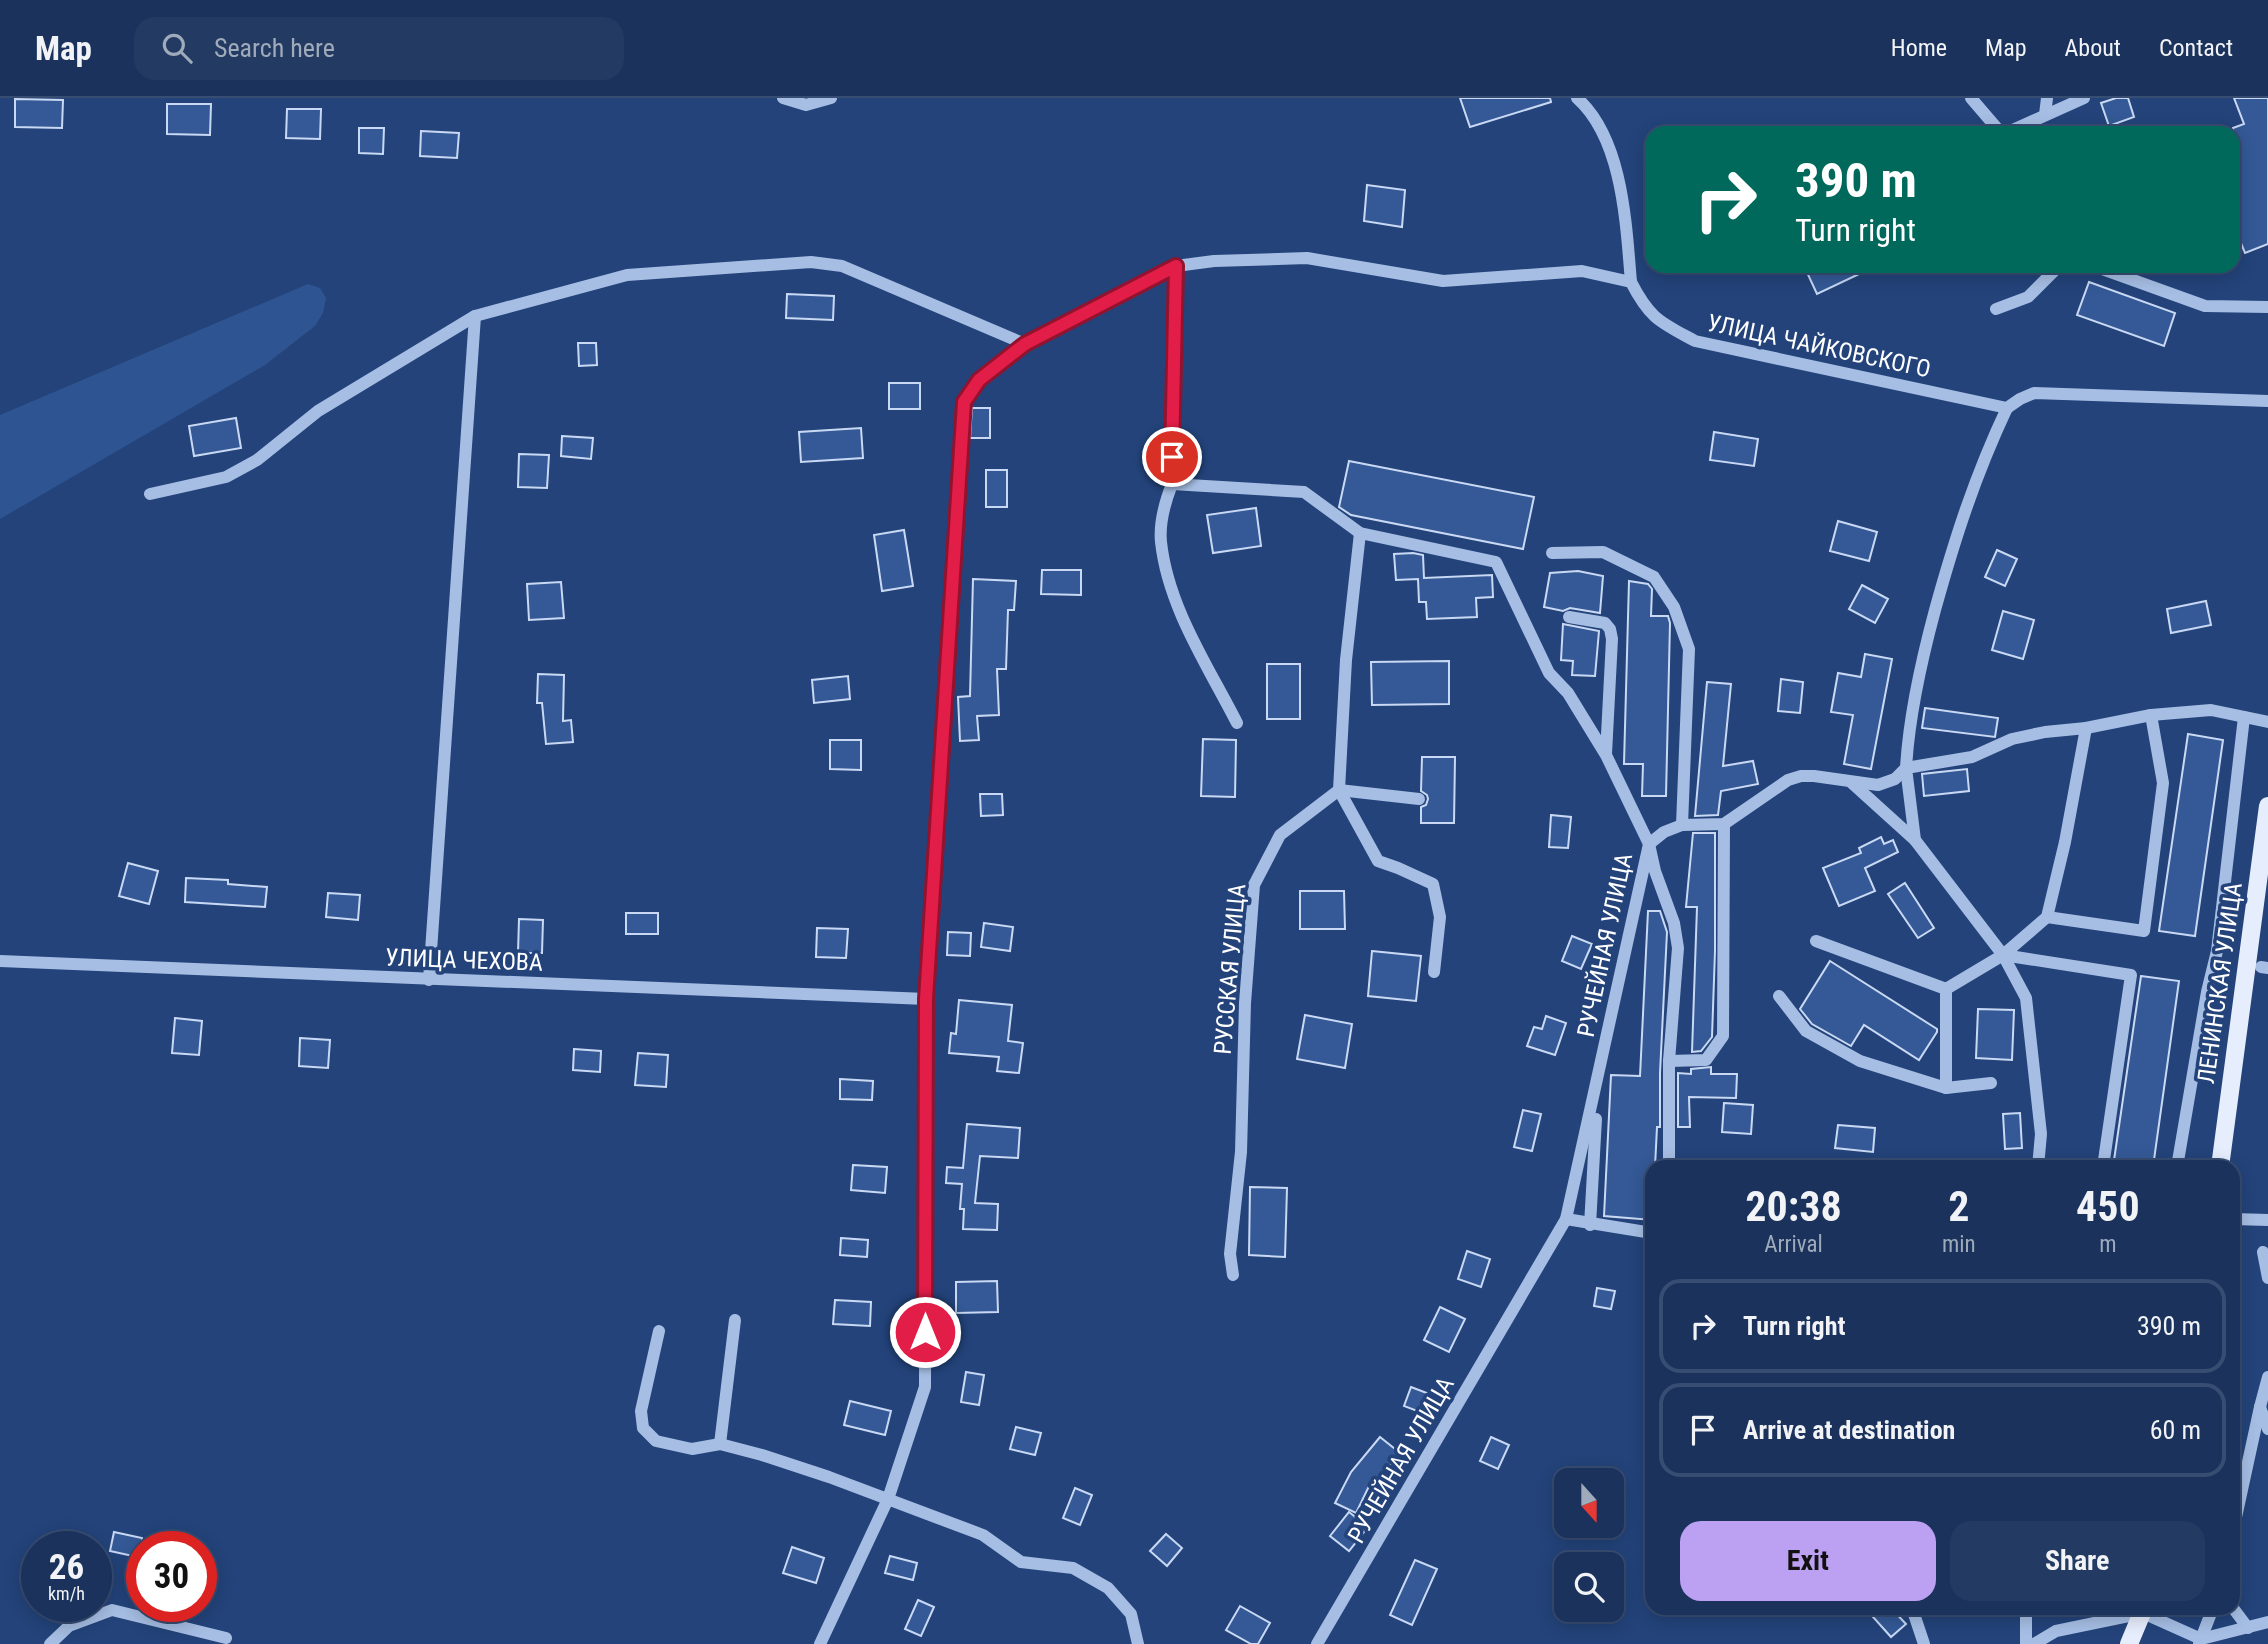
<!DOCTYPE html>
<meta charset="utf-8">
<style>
:root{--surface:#1a325c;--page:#233a62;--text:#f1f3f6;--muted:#9faabb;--line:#384d72;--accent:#bca0f2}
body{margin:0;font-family:"Roboto Condensed",sans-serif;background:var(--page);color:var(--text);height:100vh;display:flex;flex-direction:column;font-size:26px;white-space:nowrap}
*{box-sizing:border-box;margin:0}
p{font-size:23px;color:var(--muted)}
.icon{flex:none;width:38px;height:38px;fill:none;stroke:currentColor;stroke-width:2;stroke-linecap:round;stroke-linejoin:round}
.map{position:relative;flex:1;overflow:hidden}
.side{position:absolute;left:1645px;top:1062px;width:595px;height:455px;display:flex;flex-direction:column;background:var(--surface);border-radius:21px;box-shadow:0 4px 18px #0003,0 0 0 2px var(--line)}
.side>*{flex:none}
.guide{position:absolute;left:1645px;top:28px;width:595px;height:147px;border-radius:21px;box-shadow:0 4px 18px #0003,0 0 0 2px var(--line);background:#00695c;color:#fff;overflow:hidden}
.needle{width:46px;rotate:159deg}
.buttons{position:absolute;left:1554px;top:1370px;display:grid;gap:14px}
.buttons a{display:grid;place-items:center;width:70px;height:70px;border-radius:14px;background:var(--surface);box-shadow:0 4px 18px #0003,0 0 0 2px var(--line);font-size:35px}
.speed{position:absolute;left:21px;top:1433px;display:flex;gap:14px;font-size:35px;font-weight:700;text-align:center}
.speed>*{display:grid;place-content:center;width:91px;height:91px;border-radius:50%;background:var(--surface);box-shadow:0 4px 18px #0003,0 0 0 2px var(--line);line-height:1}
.speed small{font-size:18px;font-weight:400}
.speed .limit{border:10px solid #d22;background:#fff;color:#111}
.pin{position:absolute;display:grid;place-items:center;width:60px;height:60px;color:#fff;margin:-30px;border:4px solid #fff;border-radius:50%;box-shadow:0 2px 7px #0007}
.me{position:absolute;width:77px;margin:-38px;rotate:0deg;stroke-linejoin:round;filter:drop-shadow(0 0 5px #0008)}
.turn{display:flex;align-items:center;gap:24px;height:147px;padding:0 35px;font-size:32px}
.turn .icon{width:91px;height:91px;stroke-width:2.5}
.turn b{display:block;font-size:49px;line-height:60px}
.eta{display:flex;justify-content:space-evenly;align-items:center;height:119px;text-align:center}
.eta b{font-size:42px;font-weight:700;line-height:49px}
.action{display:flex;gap:14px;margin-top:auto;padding:14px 35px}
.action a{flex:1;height:80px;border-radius:21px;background:var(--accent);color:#111;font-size:28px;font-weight:700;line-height:80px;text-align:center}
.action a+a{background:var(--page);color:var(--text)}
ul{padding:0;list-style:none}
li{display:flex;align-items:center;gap:21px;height:94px;margin:0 14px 10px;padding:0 21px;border:4px solid var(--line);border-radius:21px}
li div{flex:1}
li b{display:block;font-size:26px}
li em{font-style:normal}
header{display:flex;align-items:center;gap:42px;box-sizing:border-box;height:98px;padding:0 35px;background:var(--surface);border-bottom:2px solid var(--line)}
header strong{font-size:33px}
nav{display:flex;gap:38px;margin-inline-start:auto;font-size:24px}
.search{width:490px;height:63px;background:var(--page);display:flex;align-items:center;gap:18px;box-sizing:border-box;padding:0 24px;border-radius:21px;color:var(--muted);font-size:26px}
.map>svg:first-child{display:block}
.green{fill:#2e5491}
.building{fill:#345996;stroke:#c9d9f4;stroke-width:2}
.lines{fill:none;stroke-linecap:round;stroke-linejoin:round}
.minor{stroke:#a6bee4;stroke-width:12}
.major{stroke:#e6edfc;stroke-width:18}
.route-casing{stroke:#92132f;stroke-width:18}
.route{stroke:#e11d48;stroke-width:12}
.labels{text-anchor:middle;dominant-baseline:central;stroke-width:7;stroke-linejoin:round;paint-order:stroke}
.street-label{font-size:24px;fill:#fff;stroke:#23437a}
</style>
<header>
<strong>Map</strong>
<div class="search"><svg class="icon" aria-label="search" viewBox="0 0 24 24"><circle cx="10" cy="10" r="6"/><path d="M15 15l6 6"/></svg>Search here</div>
<nav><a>Home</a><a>Map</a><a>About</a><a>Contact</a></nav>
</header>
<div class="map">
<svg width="2268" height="1546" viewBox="0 0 2268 1546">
<rect width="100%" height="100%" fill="#23437a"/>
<path class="green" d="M308 186 320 190 326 200 323 215 315 228 265 267 0 421V317Z"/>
<g class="building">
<path d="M1460 0H1550L1551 4 1470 29Z"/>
<path d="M2116 0H2128L2134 19 2109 28 2101 5Z"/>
<path d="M2234 0H2268V146L2245 155 2233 126V30L2244 26Z"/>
<path d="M15 1 63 2 62 30 15 29Z"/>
<path d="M167 6H211L210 37 167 36Z"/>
<path d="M287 11H321L320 41 286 40Z"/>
<path d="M359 30H384L383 56 359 55Z"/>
<path d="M421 33 459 35 457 60 420 58Z"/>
<path d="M1367 87 1405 92 1402 129 1364 123Z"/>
<path d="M1804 168H1876L1817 196Z"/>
<path d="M2089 184 2175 215 2164 248 2077 217Z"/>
<path d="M787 196 834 198 833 222 786 220Z"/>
<path d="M578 245H596L597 267 579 268Z"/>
<rect x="889" y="285" width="31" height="26"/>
<path d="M972 310H990V340H970Z"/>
<path d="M236 320 241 350 194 358 189 328Z"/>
<path d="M861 330 863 360 801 364 799 334Z"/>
<path d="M1714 334 1758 341 1754 368 1710 362Z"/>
<path d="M562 338 593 340 591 361 561 358Z"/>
<path d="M519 356 549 357 547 390 518 389Z"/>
<path d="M1349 363 1534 399 1523 451 1351 417 1339 409Z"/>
<rect x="986" y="372" width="21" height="37"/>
<path d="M1256 410 1261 448 1213 455 1207 417Z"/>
<path d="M1838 423 1877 434 1869 463 1830 453Z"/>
<path d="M904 432 913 488 882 493 874 437Z"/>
<path d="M1997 452 2017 461 2005 488 1985 479Z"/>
<path d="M1413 455 1423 457 1424 480 1492 477 1493 499 1476 500 1477 519 1427 521 1426 504H1419L1418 481 1396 482 1394 456Z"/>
<path d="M1042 472H1081V497L1041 496Z"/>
<path d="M1578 473 1603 478 1600 515 1570 510 1563 513 1544 509 1550 475Z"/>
<path d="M973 481 1016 483 1014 512H1008L1006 571H997L999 617 977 618 979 642 960 643 958 599 970 598Z"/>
<path d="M1629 483 1648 486 1652 491 1651 518H1668L1670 525 1666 698H1642L1643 666H1624Z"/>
<path d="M561 484 564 520 529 522 527 486Z"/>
<path d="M1862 487 1888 501 1875 525 1849 511Z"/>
<path d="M2206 503 2211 527 2171 535 2167 511Z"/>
<path d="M2003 513 2034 522 2023 561 1992 552Z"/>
<path d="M1563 526 1599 533 1595 578 1572 577 1573 563 1561 562Z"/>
<path d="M1865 556 1892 561 1871 671 1844 666 1853 617 1831 614 1838 575 1861 579Z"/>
<path d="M1449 563V606L1372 607 1371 564Z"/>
<rect x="1267" y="566" width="33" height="55"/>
<path d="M538 576 564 577 563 623 571 622 573 644 546 646 542 605H537Z"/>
<path d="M848 578 850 601 814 605 812 582Z"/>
<path d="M1781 581 1803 584 1800 615 1778 613Z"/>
<path d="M1707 584 1731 586 1723 668 1753 663 1758 686 1721 693 1718 717 1695 718Z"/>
<path d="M1925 610 1998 620 1995 639 1922 630Z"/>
<path d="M2188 636 2223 642 2195 838 2159 833Z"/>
<path d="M1203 641 1236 642 1235 699 1201 698Z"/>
<path d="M830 642H861V672L830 671Z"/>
<path d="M1422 659H1455L1454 725H1421V709L1426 707 1428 701 1427 697 1421 693Z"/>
<path d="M1967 671 1969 693 1924 698 1922 676Z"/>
<path d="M980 696H1002L1003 717 981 718Z"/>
<path d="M1551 717 1571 719 1568 750 1549 749Z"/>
<path d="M1693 735H1715V853L1712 939 1701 953 1692 954 1697 809H1686Z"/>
<path d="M1881 739 1884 746 1893 742 1898 754 1865 770 1875 793 1839 808 1823 770 1861 755 1859 750Z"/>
<path d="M128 765 158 773 149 806 119 798Z"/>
<path d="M186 780 228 782V786L267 789 265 809 185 804Z"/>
<path d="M1905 785 1934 830 1918 840 1888 796Z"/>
<path d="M1300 793H1344L1345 831H1300Z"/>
<path d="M328 795 360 797 358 822 326 819Z"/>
<path d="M1648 813H1660L1667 834 1660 975V1029H1657L1655 1069H1652V1122L1604 1118 1611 977 1640 978Z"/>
<rect x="626" y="815" width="32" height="21"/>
<path d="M519 821 543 822 542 855H518Z"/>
<path d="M984 825 1013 829 1010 853 981 849Z"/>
<path d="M817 830 848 831 846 860 816 859Z"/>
<path d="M948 834 971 835 970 858 947 857Z"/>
<path d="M1572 838 1592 846 1581 871 1562 863Z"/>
<path d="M1372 853 1421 858 1416 903 1368 898Z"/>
<path d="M1830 863 1937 931V934L1919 962 1864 927 1851 948 1812 926 1800 911Z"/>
<path d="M2141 878 2179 883 2153 1069H2113Z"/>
<path d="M959 902 1012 907 1008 943 1023 945 1019 975 997 973 999 959 949 955 951 935 956 936Z"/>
<path d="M1978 911 2014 912 2012 962 1976 960Z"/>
<path d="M1305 917 1352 926 1345 970 1297 961Z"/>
<path d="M1546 918 1566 925 1555 957 1527 948 1534 929 1542 931Z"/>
<path d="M175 920 202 923 199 957 172 955Z"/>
<path d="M300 940 330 942 328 970 299 968Z"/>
<path d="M574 951 601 953 600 974 573 972Z"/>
<path d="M638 955 668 957 666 989 635 987Z"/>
<path d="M1711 969V976H1737L1736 1000 1689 999 1690 1029H1678V975L1691 976V971Z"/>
<path d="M840 981 873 983 872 1002 840 1001Z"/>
<path d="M1724 1005 1753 1007 1751 1036 1722 1034Z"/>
<path d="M1523 1012 1541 1016 1532 1053 1514 1049Z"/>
<path d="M2020 1015 2022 1050 2005 1051 2003 1016Z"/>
<path d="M967 1026 1020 1030 1018 1060 980 1058 975 1105 998 1106 997 1132 963 1131 964 1111H960L962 1086 946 1085 947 1069 963 1070Z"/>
<path d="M1838 1027 1875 1030 1873 1054 1835 1050Z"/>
<path d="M853 1067 887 1069 885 1095 851 1092Z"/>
<path d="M1250 1089 1287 1090 1285 1159 1249 1157Z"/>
<path d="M841 1140 868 1142 867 1159 840 1157Z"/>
<path d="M1467 1153 1490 1161 1481 1189 1458 1181Z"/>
<path d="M997 1183 998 1214 956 1215V1184Z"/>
<path d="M1597 1190 1615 1193 1611 1211 1594 1208Z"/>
<path d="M835 1202 871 1204 870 1228 833 1226Z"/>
<path d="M1440 1209 1465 1221 1449 1254 1424 1242Z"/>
<path d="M966 1274 984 1277 979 1307 961 1304Z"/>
<path d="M1411 1289 1440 1300 1433 1319 1404 1308Z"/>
<path d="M850 1303 891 1313 885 1337 844 1327Z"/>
<path d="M1016 1329 1041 1335 1035 1357 1010 1351Z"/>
<path d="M1380 1339 1400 1355 1376 1385 1372 1382 1356 1415 1335 1405 1351 1374Z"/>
<path d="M1491 1339 1509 1347 1498 1371 1480 1363Z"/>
<path d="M1075 1390 1092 1397 1080 1427 1063 1420Z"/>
<path d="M1349 1414 1368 1429 1349 1453 1330 1438Z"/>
<path d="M114 1434 142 1440V1460L110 1453Z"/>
<path d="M1166 1436 1182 1450 1167 1468 1150 1453Z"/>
<path d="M792 1449 824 1460 816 1485 783 1475Z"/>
<path d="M890 1458 917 1465 913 1482 885 1475Z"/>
<path d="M1415 1462 1437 1471 1412 1527 1390 1517Z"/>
<path d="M918 1502 934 1509 921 1538 905 1531Z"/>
<path d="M1240 1508 1270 1525 1258 1546H1251L1226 1532Z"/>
<path d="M1865 1510H1891L1906 1526 1891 1539Z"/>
</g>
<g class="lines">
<g class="minor">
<path d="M783 0 806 7 831 0"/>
<path d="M1577 0C1623 41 1626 126 1631 184"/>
<path d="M1971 0 2001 35"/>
<path d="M2045 17 2047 0"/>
<path d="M2006 35 2084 0"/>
<path d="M1176 168 1172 386 1304 394 1360 435 1496 464 1549 575 1568 595 1606 657 1649 746 1655 773 1674 825 1678 850 1669 963V1069"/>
<path d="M2094 168 2205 208 2268 209"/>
<path d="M1996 211 2028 199 2059 168"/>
<path d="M1172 386C1165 404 1159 424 1161 444 1168 509 1208 568 1237 625"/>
<path d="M150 396 226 379 257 362 318 313 475 218"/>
<path d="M1552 455 1603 454 1654 479 1674 509 1689 551 1682 727"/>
<path d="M1569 519 1605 525 1610 531 1612 541 1606 656"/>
<path d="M1852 685 1915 742"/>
<path d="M1339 692 1378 763 1398 770 1433 786 1440 819 1434 874"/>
<path d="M1339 692 1419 701"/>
<path d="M2047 819 2144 833 2163 685 2151 617"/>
<path d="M1816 843 1946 891 2003 857 2047 819 2065 744 2086 630"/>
<path d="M2003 857 2131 877 2103 1069"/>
<path d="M0 863 926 901"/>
<path d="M2261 869 2268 870"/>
<path d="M429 882 475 218 627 177 811 164 842 168 1025 246"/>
<path d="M1946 891V990"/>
<path d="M1779 898 1806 933 1860 963 1946 990 1991 985"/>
<path d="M1669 963 1706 962 1723 938 1724 726"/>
<path d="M2038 1069 2041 1036 2026 900 2003 857 1915 742 1906 670 1972 659 2012 641 2045 634 2086 630 2151 617 2211 612 2268 624"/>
<path d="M2177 1069 2207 894 2217 853 2244 619"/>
<path d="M1566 1121 1652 1135"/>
<path d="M2233 1121 2268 1122"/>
<path d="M1590 1127 1596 1021"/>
<path d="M2263 1154 2268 1180"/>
<path d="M1233 1177 1230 1156 1241 1054 1245 905 1254 787 1280 737 1339 692 1346 562 1360 435"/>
<path d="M659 1233 641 1313 643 1330 656 1343 692 1351 720 1346 762 1357 829 1379 983 1437 1021 1464 1073 1470 1108 1490 1131 1516 1138 1546"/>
<path d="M2260 1309 2268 1331"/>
<path d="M720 1346 735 1222"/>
<path d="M2233 1433 2260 1309 2268 1279"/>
<path d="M1912 1510 1924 1546"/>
<path d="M2233 1510 2248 1530"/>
<path d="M50 1546 69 1528 112 1512 226 1540"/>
<path d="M820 1546 888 1401 925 1289 926 901 964 304 979 281 1025 246 1176 168 1214 163 1307 160 1443 183 1582 173 1631 184C1650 221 1660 224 1695 243L2007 310 2020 301 2034 295 2268 303"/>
<path d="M1317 1546 1566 1121 1649 746 1664 734 1682 727 1724 726 1788 682 1801 678H1814L1878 687 1895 681 1906 670C1909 617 1921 564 1935 512 1955 440 1975 378 2007 310"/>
<path d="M2026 1546V1510"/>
<path d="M2034 1546 2056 1533 2143 1515 2201 1541 2268 1524"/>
<path d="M2199 1546 2213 1510"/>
</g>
<g class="major">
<path d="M2220 1069 2268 708"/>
<path d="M2129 1546 2144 1510"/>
</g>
</g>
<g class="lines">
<g class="route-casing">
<path id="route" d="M925 1234 926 901 964 304 979 282 1025 246 1176 168 1172 359"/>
</g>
<use href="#route" class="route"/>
</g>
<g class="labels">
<g class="street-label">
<text transform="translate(1819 248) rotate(12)">УЛИЦА ЧАЙКОВСКОГО</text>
<text transform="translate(1605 847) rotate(-78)">РУЧЕЙНАЯ УЛИЦА</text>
<text transform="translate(464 862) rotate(2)">УЛИЦА ЧЕХОВА</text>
<text transform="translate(1230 871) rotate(-85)">РУССКАЯ УЛИЦА</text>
<text transform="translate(2220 885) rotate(-82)">ЛЕНИНСКАЯ УЛИЦА</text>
<text transform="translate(1401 1362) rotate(-60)">РУЧЕЙНАЯ УЛИЦА</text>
</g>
</g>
</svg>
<div class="buttons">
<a><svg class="needle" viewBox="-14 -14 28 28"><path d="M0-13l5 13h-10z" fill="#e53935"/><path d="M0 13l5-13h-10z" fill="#9faabb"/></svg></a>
<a><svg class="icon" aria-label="search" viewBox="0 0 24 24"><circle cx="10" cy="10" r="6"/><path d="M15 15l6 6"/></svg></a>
</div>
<div class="speed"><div>26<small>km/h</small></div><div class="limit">30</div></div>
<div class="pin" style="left:1172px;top:359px;background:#d93025"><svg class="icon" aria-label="arrive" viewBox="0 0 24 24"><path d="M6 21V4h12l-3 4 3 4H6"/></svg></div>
<svg class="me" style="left:925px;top:1234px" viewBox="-20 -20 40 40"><circle r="17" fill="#e11d48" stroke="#fff" stroke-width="3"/><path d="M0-11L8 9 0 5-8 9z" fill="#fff"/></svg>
<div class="guide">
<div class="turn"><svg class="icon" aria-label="right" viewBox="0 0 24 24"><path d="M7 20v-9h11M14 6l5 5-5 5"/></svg><div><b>390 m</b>Turn right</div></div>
</div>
<section class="side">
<div class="eta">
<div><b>20:38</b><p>Arrival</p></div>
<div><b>2</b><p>min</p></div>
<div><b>450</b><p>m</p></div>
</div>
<ul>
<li><svg class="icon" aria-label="right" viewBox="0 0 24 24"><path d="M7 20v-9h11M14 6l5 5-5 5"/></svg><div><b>Turn right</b></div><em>390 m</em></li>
<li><svg class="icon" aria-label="arrive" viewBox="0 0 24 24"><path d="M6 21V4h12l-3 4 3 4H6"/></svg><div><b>Arrive at destination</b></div><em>60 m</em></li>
</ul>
<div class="action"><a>Exit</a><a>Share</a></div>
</section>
</div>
